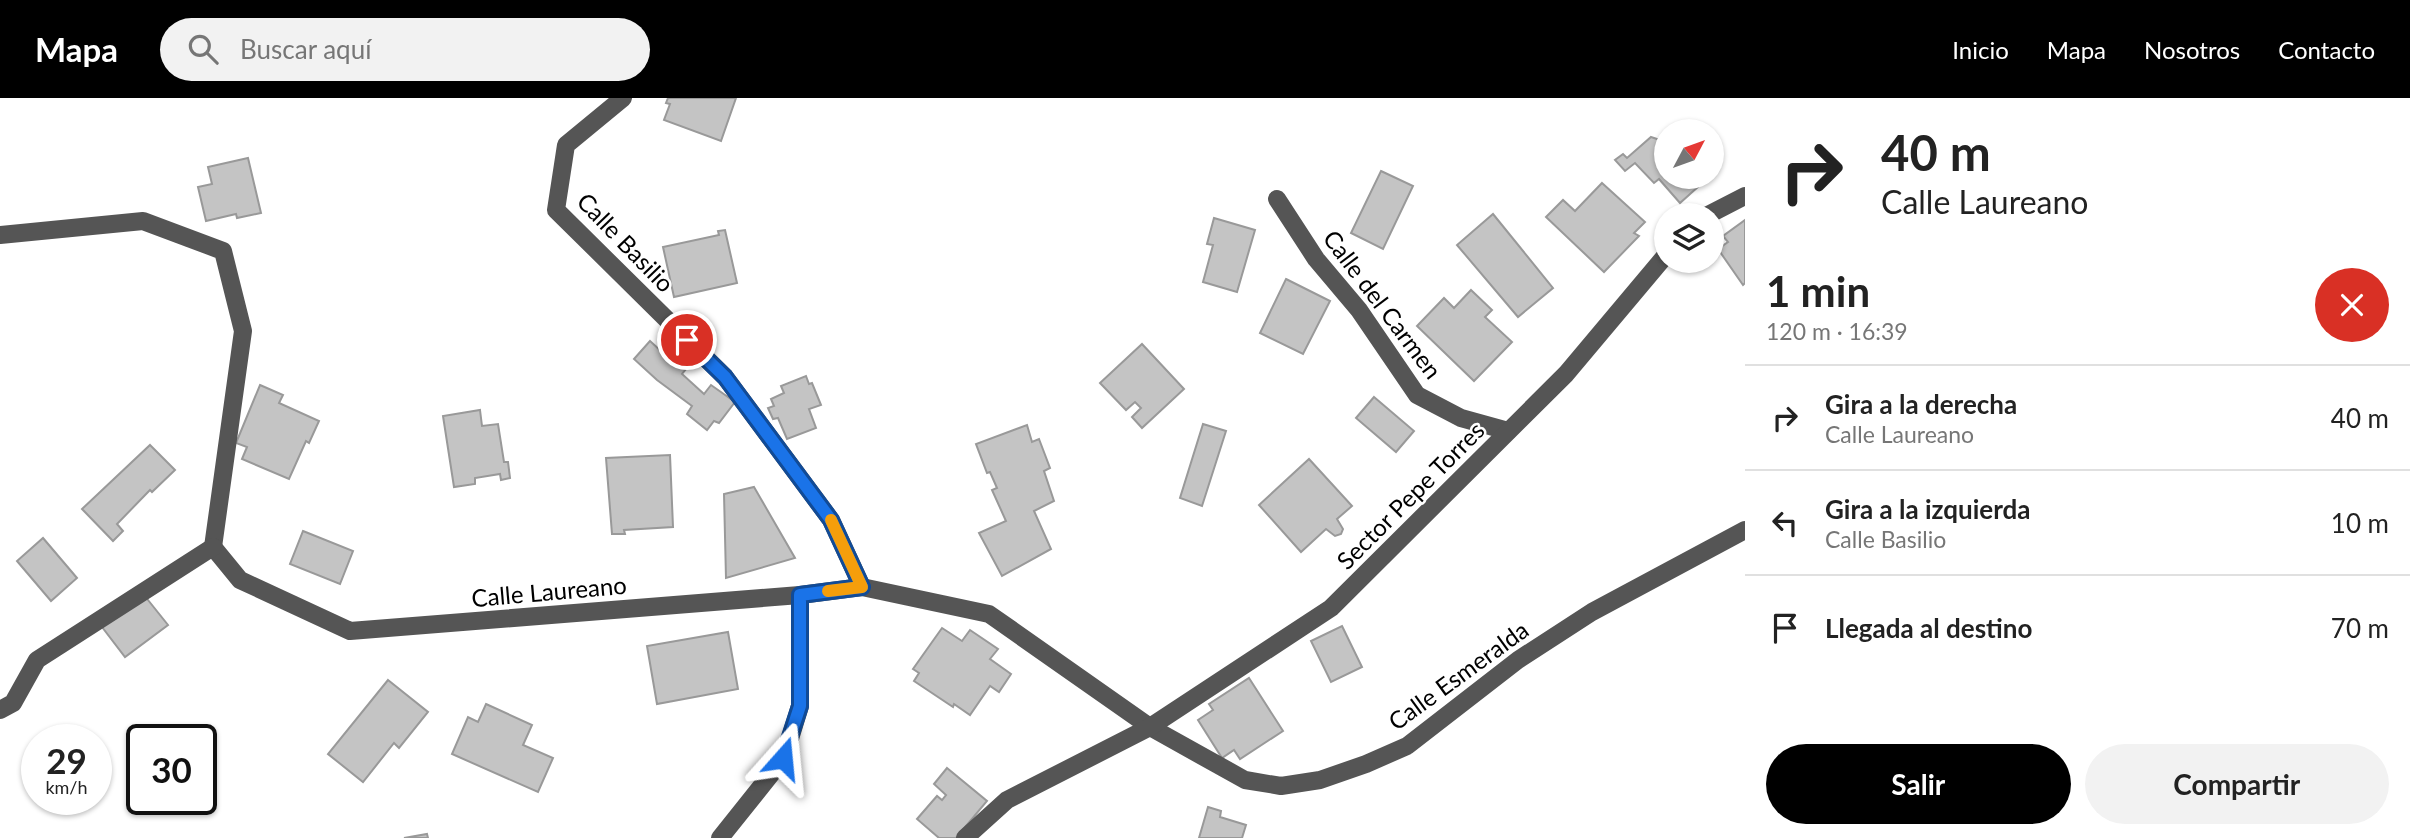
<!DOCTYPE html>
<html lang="es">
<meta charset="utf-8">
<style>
:root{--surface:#fff;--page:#f2f2f2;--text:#222;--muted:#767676;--line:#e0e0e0;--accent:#000}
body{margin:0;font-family:Lato,sans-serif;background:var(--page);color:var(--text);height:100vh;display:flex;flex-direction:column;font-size:26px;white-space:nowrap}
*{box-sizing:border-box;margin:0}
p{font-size:23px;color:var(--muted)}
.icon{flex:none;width:38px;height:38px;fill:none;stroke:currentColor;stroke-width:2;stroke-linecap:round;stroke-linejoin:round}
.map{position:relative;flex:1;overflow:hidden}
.drawer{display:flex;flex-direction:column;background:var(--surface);width:665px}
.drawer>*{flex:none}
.banner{background:#fff;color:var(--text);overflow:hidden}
.needle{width:46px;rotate:49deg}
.fabs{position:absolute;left:1654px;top:21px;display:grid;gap:14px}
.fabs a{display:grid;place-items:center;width:70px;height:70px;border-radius:50%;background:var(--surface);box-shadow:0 2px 5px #0004;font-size:35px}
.speed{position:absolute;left:21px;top:626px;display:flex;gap:14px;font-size:35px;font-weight:700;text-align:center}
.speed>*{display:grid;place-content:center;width:91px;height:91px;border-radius:50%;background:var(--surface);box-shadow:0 2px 5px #0004;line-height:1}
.speed small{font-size:18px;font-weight:400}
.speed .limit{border:4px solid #111;border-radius:10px;background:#fff;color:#111}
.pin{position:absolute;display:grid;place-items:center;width:60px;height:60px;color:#fff;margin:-30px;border:4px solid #fff;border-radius:50%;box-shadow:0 2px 7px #0007}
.me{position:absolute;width:77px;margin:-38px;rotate:18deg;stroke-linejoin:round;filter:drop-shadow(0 0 5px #0008)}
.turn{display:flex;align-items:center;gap:24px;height:147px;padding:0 21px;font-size:32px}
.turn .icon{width:91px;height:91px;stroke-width:2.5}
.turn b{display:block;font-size:49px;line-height:60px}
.round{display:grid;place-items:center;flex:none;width:74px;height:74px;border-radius:37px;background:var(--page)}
.summary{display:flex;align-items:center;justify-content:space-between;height:119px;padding:0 21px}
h1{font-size:42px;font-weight:700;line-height:52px}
.primary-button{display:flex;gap:14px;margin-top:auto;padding:14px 21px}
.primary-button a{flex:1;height:80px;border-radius:42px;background:var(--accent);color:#fff;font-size:28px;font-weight:700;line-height:80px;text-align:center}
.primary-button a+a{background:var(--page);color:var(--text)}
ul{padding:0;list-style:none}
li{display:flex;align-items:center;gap:21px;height:105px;padding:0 21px;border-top:2px solid var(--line)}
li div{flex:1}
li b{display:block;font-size:26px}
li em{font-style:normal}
header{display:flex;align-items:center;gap:42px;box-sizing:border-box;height:98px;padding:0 35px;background:var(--accent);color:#fff}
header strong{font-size:33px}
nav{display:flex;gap:38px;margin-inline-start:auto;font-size:24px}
.search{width:490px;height:63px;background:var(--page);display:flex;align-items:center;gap:18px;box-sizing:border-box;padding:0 24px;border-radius:38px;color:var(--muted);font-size:26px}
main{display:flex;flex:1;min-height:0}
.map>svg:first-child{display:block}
.building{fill:#c4c4c4;stroke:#999;stroke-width:2}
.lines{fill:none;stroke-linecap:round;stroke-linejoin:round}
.minor{stroke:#555;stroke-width:18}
.route-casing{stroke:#114b97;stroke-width:18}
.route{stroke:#1a73e8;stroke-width:12}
.slow{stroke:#f59e0b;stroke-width:12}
.labels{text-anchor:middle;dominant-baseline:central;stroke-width:5;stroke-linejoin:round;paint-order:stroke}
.street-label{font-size:24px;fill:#000;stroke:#fff}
</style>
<header>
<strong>Mapa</strong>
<div class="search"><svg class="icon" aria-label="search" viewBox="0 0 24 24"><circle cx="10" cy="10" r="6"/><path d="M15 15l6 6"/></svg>Buscar aquí</div>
<nav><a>Inicio</a><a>Mapa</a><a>Nosotros</a><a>Contacto</a></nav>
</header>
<main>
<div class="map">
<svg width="1745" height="740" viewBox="0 0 1745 740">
<rect width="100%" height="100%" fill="#fff"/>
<g class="building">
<path d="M668 0H736L721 43 664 22 670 6 666 5Z"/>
<path d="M1651 39 1666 44V79H1709L1680 105 1659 81 1654 85 1635 65 1625 73 1615 62 1623 56 1627 60Z"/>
<path d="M248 60 261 115 237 120 236 116 206 123 198 89 212 86 208 69Z"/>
<path d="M1381 73 1413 88 1383 151 1351 135Z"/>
<path d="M1602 85 1645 124 1634 135 1639 138 1604 174 1546 119 1563 102 1575 113Z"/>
<path d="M1493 116 1553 190 1518 219 1457 147Z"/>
<path d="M1214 120 1255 132 1237 194 1203 184 1213 147 1207 146Z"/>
<path d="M1745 122V185L1743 187 1718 151 1728 144 1723 138Z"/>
<path d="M725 132 737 185 674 199 663 149 719 137 718 133Z"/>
<path d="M1286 181 1330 203 1303 256 1260 235Z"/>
<path d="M1471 192 1492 212 1485 219 1512 244 1474 283 1417 228 1444 200 1454 210Z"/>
<path d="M650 243 674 265 676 262 686 271 682 276 704 296 711 287 735 304 719 325 714 323 707 332 687 316 692 308 657 282 634 261Z"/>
<path d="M1142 246 1184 291 1142 330 1132 319 1141 310 1135 304 1126 312 1100 285Z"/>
<path d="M806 278 809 286 812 285 821 307 809 311 816 330 787 341 778 320 773 321 768 310 774 308 771 301 784 295 781 288Z"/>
<path d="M260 287 283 297 279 305 319 323 309 345 306 343 289 381 242 361 247 349 236 345Z"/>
<path d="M1374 299 1414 333 1396 354 1356 320Z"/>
<path d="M480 312 482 328 498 326 504 364H508L510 380 501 382 500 376 475 380V386L454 389 443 318Z"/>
<path d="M1203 326 1226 333 1202 408 1180 400Z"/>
<path d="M1027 327 1032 344 1039 341 1050 370 1044 373 1054 403 1034 413 1051 451 1002 478 979 435 1006 423 992 392 997 390 990 374 987 375 976 346Z"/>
<path d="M150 347 175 372 152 394 150 392 117 426 123 433 113 443 82 411Z"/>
<path d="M670 357 673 429 624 432 625 436H612L606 360Z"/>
<path d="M1309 361 1352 408 1337 421 1343 431 1341 436 1335 438 1326 431 1301 454 1259 407Z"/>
<path d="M754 389 795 460 726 480 724 396Z"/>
<path d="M303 433 353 453 340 486 290 466Z"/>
<path d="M43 440 77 480 51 503 17 463Z"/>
<path d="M144 497 168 527 125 559 102 529Z"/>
<path d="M1342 528 1362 569 1331 584 1311 543Z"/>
<path d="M942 530 962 543 970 532 998 551 990 561 1011 576 999 594 990 588 970 617 954 606 953 609 914 583 919 575 913 571Z"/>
<path d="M728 534 738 591 657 606 647 548Z"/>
<path d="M1249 580 1283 633 1240 661 1234 652 1222 660 1198 622 1213 612 1209 606Z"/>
<path d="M388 582 428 614 399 650 394 645 363 684 328 656Z"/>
<path d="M486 606 532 627 523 647 553 660 538 694 452 656 468 619 478 624Z"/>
<path d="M947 670 987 703 956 740H939L917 721 937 698 942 702 946 697 934 686Z"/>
<path d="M1208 709 1221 713 1220 719 1246 727 1242 740H1199Z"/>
<path d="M427 736 428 740H404Z"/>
</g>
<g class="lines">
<g class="minor">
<path d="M623 0 566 47 556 112 725 279 831 422 862 489"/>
<path d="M1277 101 1316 161 1359 212 1417 297 1461 320 1508 333"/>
<path d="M1708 117 1745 98"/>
<path d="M0 137 143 123 223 153 243 233 213 449"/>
<path d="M213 449 240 482 350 533 800 497 862 489 989 516 1150 629 1245 682 1281 688 1320 682 1366 666 1407 648 1518 562 1592 514 1745 432"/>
<path d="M0 612 13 605 37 562 213 449"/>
<path d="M720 740 784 660 800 608V497"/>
<path d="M965 740 1007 702 1150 629 1331 510 1566 276 1666 157"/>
</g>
</g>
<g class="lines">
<g class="route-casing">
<path id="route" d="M687 242 725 279 831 422 862 489 800 497V608L783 660"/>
</g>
<use href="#route" class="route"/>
<path class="slow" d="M828 493 862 489 831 422"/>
</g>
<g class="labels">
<g class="street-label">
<text transform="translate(626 144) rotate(46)">Calle Basilio</text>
<text transform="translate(1383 206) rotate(53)">Calle del Carmen</text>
<text transform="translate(1410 397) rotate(-45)">Sector Pepe Torres</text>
<text transform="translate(549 493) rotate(-5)">Calle Laureano</text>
<text transform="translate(1458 577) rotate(-36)">Calle Esmeralda</text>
</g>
</g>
</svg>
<div class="fabs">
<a><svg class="needle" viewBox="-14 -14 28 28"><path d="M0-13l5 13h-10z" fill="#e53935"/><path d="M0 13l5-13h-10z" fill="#767676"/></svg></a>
<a><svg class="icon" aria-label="layers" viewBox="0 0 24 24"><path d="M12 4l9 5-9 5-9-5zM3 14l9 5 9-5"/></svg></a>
</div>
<div class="speed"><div>29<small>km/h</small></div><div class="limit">30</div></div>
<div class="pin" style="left:687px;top:242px;background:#d93025"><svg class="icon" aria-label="arrive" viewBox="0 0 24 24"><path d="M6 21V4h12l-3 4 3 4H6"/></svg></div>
<svg class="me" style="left:783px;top:660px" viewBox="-20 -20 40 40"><path d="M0-17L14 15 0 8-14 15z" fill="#1a73e8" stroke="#fff" stroke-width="4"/></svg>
</div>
<section class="drawer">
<div class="banner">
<div class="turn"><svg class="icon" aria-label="right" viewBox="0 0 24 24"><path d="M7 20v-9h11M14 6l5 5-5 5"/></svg><div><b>40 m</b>Calle Laureano</div></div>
</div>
<div class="summary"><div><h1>1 min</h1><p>120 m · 16:39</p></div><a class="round" style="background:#d93025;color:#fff"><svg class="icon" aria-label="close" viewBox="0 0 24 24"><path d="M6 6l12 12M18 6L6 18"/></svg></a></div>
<ul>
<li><svg class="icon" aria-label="right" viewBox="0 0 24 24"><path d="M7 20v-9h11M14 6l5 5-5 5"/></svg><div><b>Gira a la derecha</b><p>Calle Laureano</p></div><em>40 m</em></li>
<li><svg class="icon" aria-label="left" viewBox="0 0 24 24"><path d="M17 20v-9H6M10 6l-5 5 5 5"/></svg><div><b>Gira a la izquierda</b><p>Calle Basilio</p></div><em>10 m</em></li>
<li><svg class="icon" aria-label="arrive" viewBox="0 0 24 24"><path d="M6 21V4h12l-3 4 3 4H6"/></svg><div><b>Llegada al destino</b></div><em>70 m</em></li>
</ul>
<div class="primary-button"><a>Salir</a><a>Compartir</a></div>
</section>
</main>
